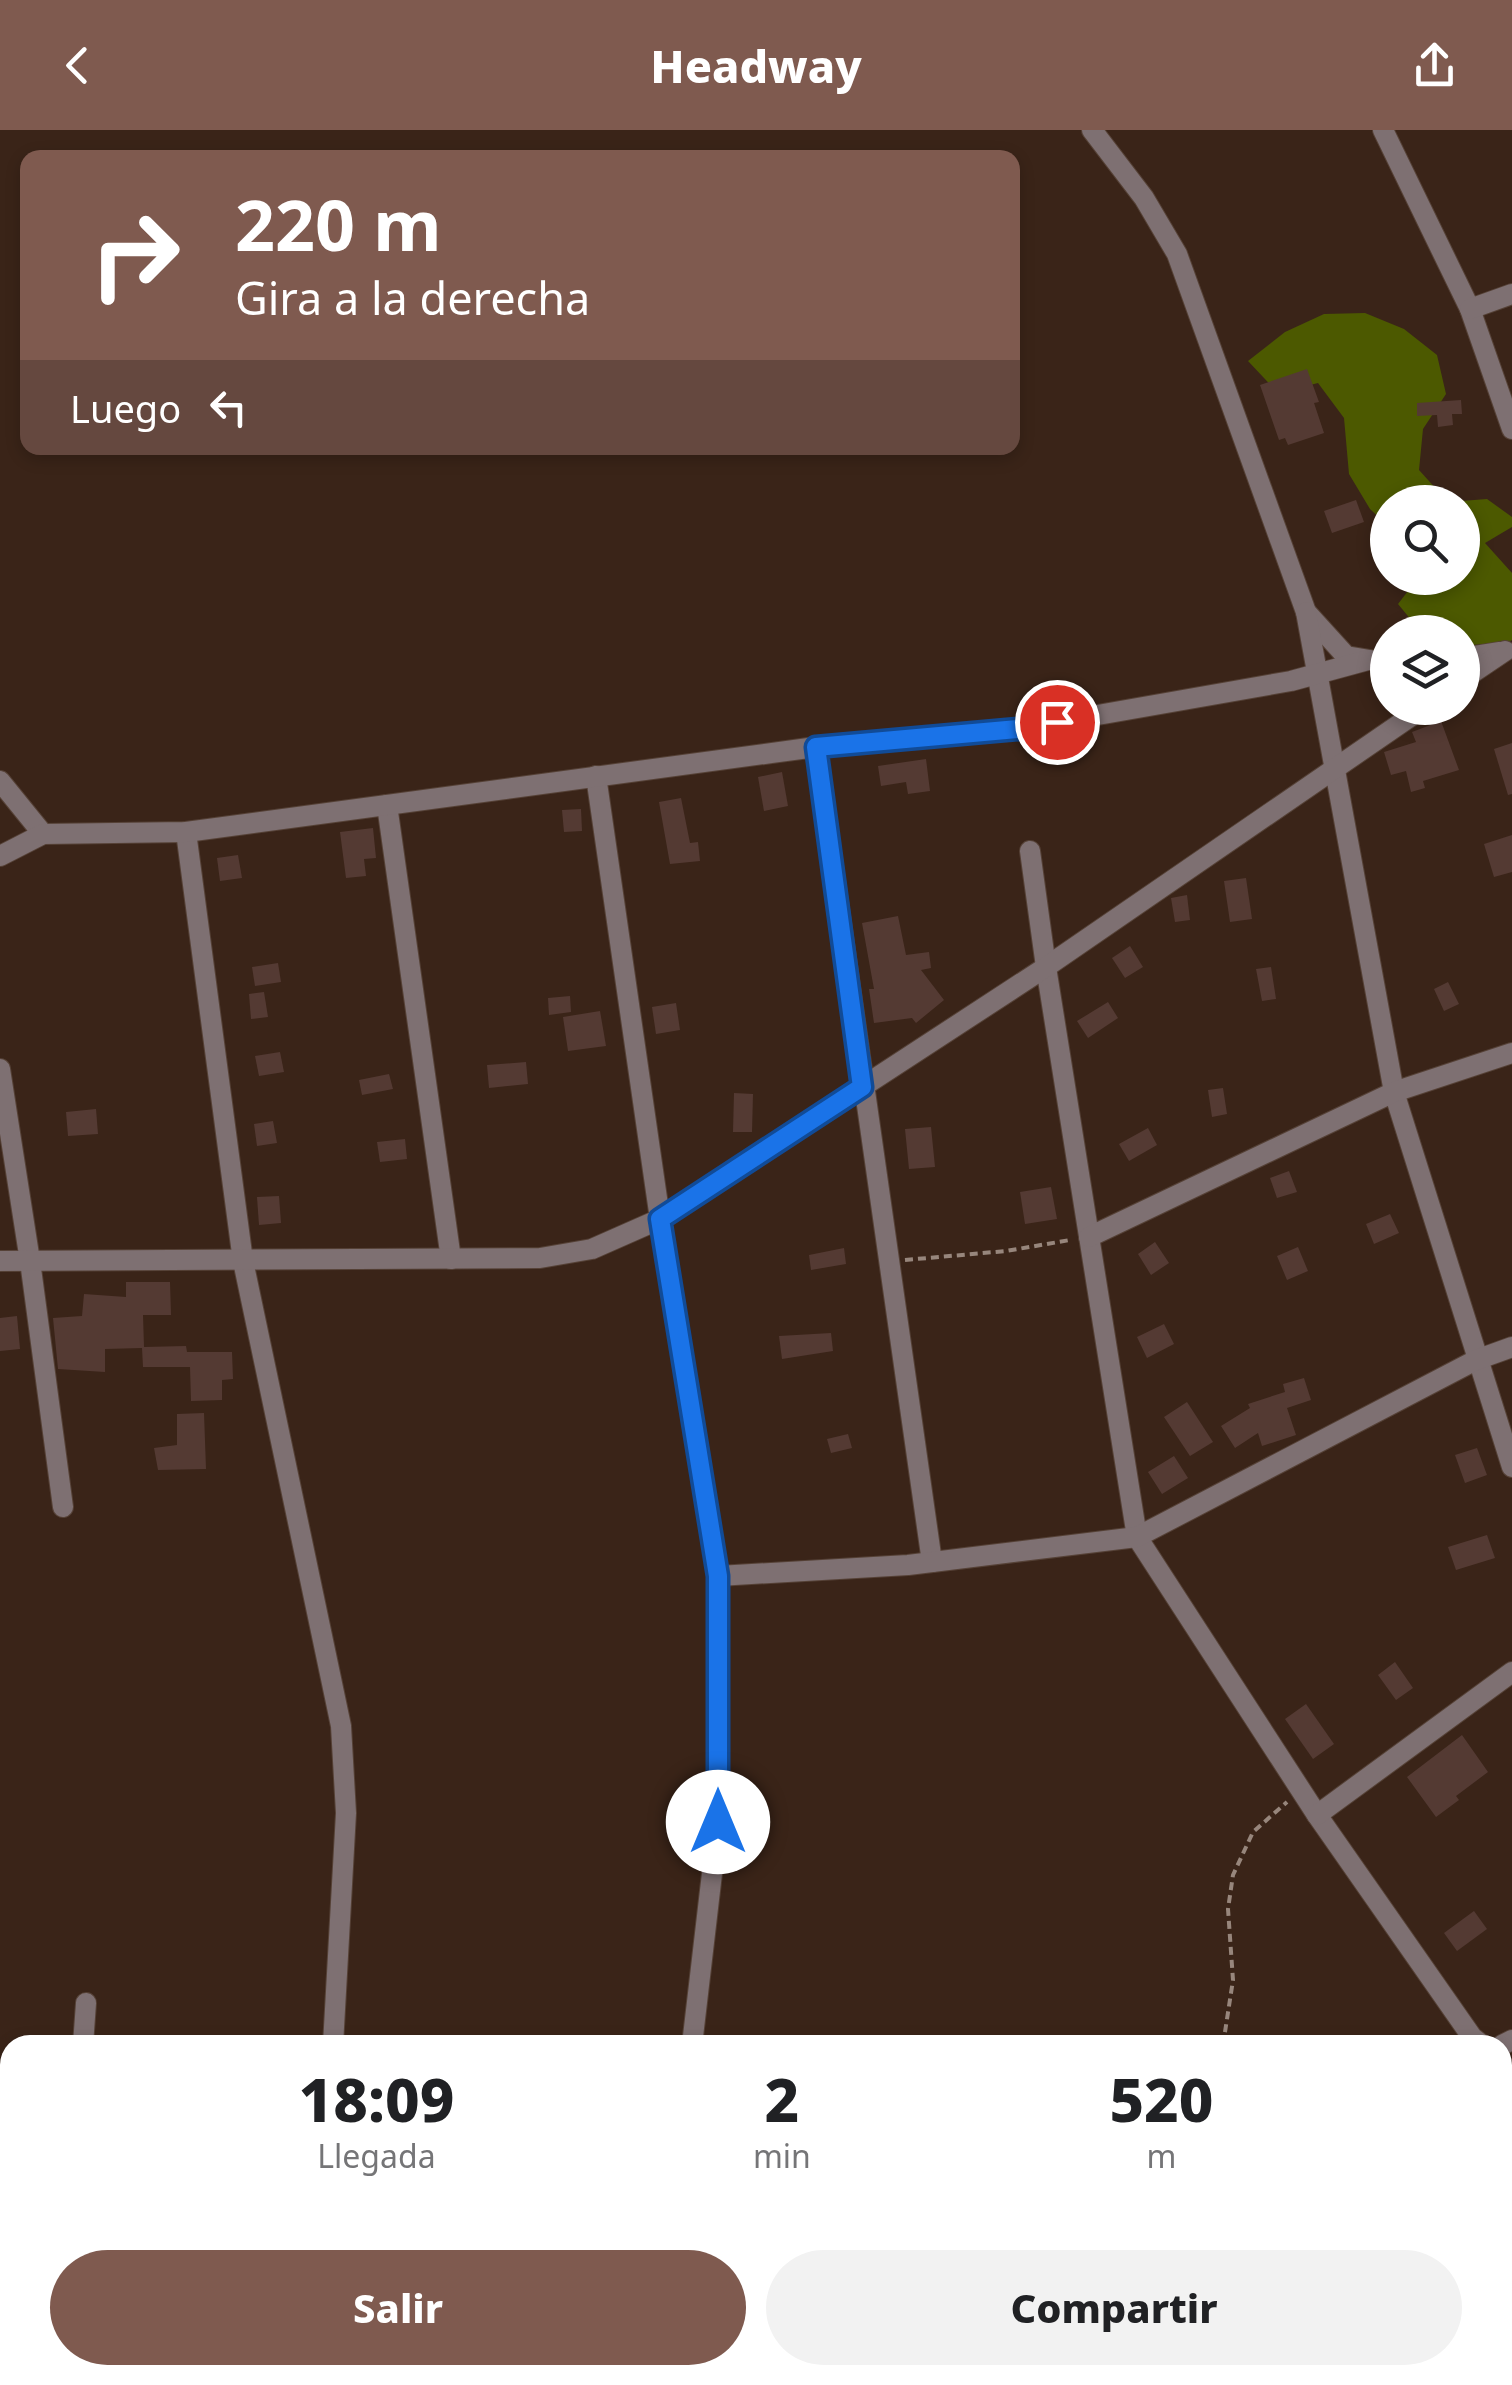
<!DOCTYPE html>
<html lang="es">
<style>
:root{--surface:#fff;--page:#f2f2f2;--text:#202124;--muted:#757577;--accent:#7f5a4f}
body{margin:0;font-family:"Noto Sans",sans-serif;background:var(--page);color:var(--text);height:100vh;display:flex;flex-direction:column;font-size:38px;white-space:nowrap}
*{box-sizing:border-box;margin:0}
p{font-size:32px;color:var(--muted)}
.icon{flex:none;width:55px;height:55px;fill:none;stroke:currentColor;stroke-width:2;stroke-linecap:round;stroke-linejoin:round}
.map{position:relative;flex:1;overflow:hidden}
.sheet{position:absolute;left:0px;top:1905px;width:1512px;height:350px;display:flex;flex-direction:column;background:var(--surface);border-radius:30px 30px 0 0;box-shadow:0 5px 15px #0003}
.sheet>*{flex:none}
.banner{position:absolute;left:20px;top:20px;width:1000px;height:305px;border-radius:20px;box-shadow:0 5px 15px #0003;background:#7f5a4f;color:#fff;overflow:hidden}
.tools{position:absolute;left:1370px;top:355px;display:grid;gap:20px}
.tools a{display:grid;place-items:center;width:110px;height:110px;border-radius:50%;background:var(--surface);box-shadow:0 5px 15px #0003;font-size:50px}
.pin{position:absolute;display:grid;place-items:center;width:85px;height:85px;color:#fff;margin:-42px;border:5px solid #fff;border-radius:50%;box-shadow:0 2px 10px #0007}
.me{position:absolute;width:110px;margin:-55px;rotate:0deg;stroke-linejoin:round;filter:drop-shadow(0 0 8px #0008)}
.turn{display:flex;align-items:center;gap:35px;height:210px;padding:0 50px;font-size:45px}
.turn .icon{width:130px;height:130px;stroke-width:2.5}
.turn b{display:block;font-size:70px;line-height:85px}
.then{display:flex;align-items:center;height:95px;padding:0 50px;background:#0003;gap:20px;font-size:38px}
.eta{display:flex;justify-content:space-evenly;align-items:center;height:170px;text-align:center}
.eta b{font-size:60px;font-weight:800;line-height:70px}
.button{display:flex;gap:20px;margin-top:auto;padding:20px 50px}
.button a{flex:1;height:115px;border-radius:60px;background:var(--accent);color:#fff;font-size:40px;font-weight:800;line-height:115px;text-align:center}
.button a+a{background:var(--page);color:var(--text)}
header{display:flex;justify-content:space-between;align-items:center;height:130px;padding:0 50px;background:var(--accent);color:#fff;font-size:45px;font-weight:800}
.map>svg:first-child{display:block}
.forest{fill:#4c5900}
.building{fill:#543a33}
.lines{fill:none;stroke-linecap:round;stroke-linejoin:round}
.street-casing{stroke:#554136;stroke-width:22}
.path{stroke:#97867c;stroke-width:4;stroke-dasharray:8 5;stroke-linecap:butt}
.street{stroke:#7e7072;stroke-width:20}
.route-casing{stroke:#114b97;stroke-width:25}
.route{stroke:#1a73e8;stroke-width:18}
</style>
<header><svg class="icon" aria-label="back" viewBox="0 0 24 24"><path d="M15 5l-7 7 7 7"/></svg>Headway<svg class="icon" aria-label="share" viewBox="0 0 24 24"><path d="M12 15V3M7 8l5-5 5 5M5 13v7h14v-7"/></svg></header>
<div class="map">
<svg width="1512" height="2255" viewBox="0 0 1512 2255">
<rect width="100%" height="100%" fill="#3a2418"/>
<path class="forest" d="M1365 183 1404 199 1437 225 1446 264 1423 299 1419 340 1448 372 1487 369 1512 387V397L1485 413 1512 443V510L1506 514 1464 515 1462 502H1421L1398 474 1418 448H1462V372H1388L1387 395 1370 379 1349 344 1344 288 1318 253 1278 263 1248 231 1285 202 1324 184Z"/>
<g class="building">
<path d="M1307 239 1319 272 1314 273 1324 303 1288 315 1285 308 1279 310 1260 255Z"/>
<path d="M1461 270 1462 284H1452L1453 295 1438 297 1437 285 1417 286V273Z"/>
<path d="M1356 370 1364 392 1332 403 1324 381Z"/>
<path d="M1441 591 1459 640 1423 651 1425 658 1411 662 1406 641 1391 645 1384 622 1416 612 1412 602Z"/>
<path d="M1512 613V664L1508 665 1494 619Z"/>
<path d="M926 629 930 661 908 664 906 652 881 656 878 636Z"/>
<path d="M782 642 788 676 764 681 758 647Z"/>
<path d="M681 668 690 713 698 712 700 731 670 734 659 672Z"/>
<path d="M581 679 582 701 564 702 562 680Z"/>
<path d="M373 698 376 728 364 729 366 746 346 748 340 702Z"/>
<path d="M1512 705V742L1494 747 1484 714Z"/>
<path d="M238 725 242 748 220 751 217 728Z"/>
<path d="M1246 748 1252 789 1230 792 1224 751Z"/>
<path d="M1187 765 1190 790 1175 792 1171 768Z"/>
<path d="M898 786 906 825 929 822 931 838 921 840 944 870 916 893 912 888 874 893 869 859H874L862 793Z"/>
<path d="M1130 816 1143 837 1125 848 1112 828Z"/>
<path d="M278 833 281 852 255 856 252 837Z"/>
<path d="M1271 837 1276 869 1262 871 1256 839Z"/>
<path d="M1448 852 1459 874 1444 881 1434 859Z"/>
<path d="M264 862 268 887 251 889 249 864Z"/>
<path d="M570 866 571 882 549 885 548 868Z"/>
<path d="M1108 872 1118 888 1088 908 1077 891Z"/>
<path d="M676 873 680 900 656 904 652 877Z"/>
<path d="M600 881 606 916 568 921 563 887Z"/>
<path d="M280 922 284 942 259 946 255 926Z"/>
<path d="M526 932 528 954 489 958 487 935Z"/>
<path d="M389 944 393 959 362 965 359 950Z"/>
<path d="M1223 958 1227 984 1212 987 1208 960Z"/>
<path d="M734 963 753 964 752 1002H733Z"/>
<path d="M96 979 98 1004 68 1006 66 982Z"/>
<path d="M273 991 277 1013 257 1016 254 994Z"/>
<path d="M931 997 935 1037 909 1039 905 999Z"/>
<path d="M1148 998 1157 1015 1129 1031 1119 1014Z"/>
<path d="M405 1009 407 1029 380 1032 377 1012Z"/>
<path d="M1289 1041 1297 1062 1277 1068 1270 1048Z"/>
<path d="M1051 1057 1057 1089 1025 1094 1020 1062Z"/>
<path d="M279 1066 281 1093 259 1095 257 1067Z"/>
<path d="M1390 1084 1399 1103 1374 1114 1366 1094Z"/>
<path d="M1155 1112 1169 1133 1151 1145 1138 1124Z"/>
<path d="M1298 1117 1308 1141 1287 1150 1277 1126Z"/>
<path d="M844 1118 846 1134 811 1140 809 1125Z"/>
<path d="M126 1152H170L171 1185H143L144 1217 186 1216 187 1222H232L233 1249 222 1250V1270L191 1271 190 1237H143L142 1218 105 1219V1242L58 1239 53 1188 82 1186 84 1164 126 1167Z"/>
<path d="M17 1186 20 1219 0 1221V1188Z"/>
<path d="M1164 1194 1174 1214 1147 1228 1137 1207Z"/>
<path d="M831 1203 833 1221 782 1229 779 1206Z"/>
<path d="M1304 1248 1311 1270 1287 1278 1296 1305 1262 1316 1258 1303 1235 1318 1221 1296 1250 1278 1248 1274 1285 1262 1283 1254Z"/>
<path d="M1187 1272 1213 1312 1190 1326 1164 1287Z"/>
<path d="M204 1283 206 1339 158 1340 154 1318 177 1315V1284Z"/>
<path d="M848 1304 852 1318 831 1323 827 1309Z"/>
<path d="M1477 1318 1487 1345 1465 1353 1455 1325Z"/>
<path d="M1174 1326 1188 1348 1162 1364 1148 1342Z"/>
<path d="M1487 1405 1495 1428 1456 1440 1448 1417Z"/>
<path d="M1395 1532 1413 1558 1396 1570 1378 1545Z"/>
<path d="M1306 1574 1334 1614 1313 1629 1285 1589Z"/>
<path d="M1462 1605 1488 1642 1456 1666 1459 1670 1436 1687 1407 1647Z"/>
<path d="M1474 1781 1487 1799 1457 1821 1444 1803Z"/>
</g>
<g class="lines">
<g class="street-casing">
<g id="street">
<path d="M1092 0 1144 68 1177 124 1306 482 1346 526 1388 533"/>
<path d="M1383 0 1470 179 1512 299"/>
<path d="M1470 179 1512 164"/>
<path d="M1306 482 1394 962 1512 1337"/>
<path d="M1462 528 1500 522"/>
<path d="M1462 550 1505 521"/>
<path d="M816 617 932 1432"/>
<path d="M596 646 660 1089 718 1446V1692L692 1915"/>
<path d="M0 651 43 704"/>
<path d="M387 675 451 1129"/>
<path d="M186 702 243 1131 341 1596 346 1683 333 1915"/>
<path d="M1030 721 1046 837 1137 1407 1317 1685 1472 1907 1482 1915"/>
<path d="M0 726 43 704 186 702 816 617 1018 599 1291 551 1368 530"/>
<path d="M0 939 30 1131 63 1377"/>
<path d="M1089 1107 1394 962 1512 923"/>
<path d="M0 1131 540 1128 592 1119 660 1089 1046 837 1423 578"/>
<path d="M718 1446 908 1435 1137 1407 1476 1230 1512 1217"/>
<path d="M1317 1685 1512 1542"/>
<path d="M83 1915 86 1873"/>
<path d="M1502 1915 1512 1910"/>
<path d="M0 2109 10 2110"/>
<path d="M692 2245 699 2255"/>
<path d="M1430 2245 1436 2255"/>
<path d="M311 2255 312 2245"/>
<path d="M1017 2255 1030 2245"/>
</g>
</g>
<g class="path">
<path d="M905 1130 1006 1121 1070 1110"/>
<path d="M1223 1915 1233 1850 1228 1779 1233 1745 1253 1702 1287 1672"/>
</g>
<use href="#street" class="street"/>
</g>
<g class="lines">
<g class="route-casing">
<path id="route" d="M718 1692V1446L660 1089 862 957 816 617 1018 599 1057 592"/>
</g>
<use href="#route" class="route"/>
</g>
</svg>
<div class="tools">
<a><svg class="icon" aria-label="search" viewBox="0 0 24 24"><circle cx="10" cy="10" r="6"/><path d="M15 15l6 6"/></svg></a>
<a><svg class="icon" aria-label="layers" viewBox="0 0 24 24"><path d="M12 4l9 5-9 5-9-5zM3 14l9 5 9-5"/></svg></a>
</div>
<div class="pin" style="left:1057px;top:592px;background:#d93025"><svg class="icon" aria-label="arrive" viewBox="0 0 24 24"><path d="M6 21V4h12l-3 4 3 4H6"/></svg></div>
<svg class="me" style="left:718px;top:1692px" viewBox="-20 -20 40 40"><circle r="19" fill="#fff"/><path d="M0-13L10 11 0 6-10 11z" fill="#1a73e8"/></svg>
<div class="banner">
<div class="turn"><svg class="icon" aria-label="right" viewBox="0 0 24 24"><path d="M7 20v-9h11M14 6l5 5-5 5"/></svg><div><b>220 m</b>Gira a la derecha</div></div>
<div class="then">Luego<svg class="icon" aria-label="left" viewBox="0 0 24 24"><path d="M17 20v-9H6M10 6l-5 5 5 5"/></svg></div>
</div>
<section class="sheet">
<div class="eta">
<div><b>18:09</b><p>Llegada</p></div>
<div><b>2</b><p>min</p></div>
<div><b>520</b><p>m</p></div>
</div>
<div class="button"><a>Salir</a><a>Compartir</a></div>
</section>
</div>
